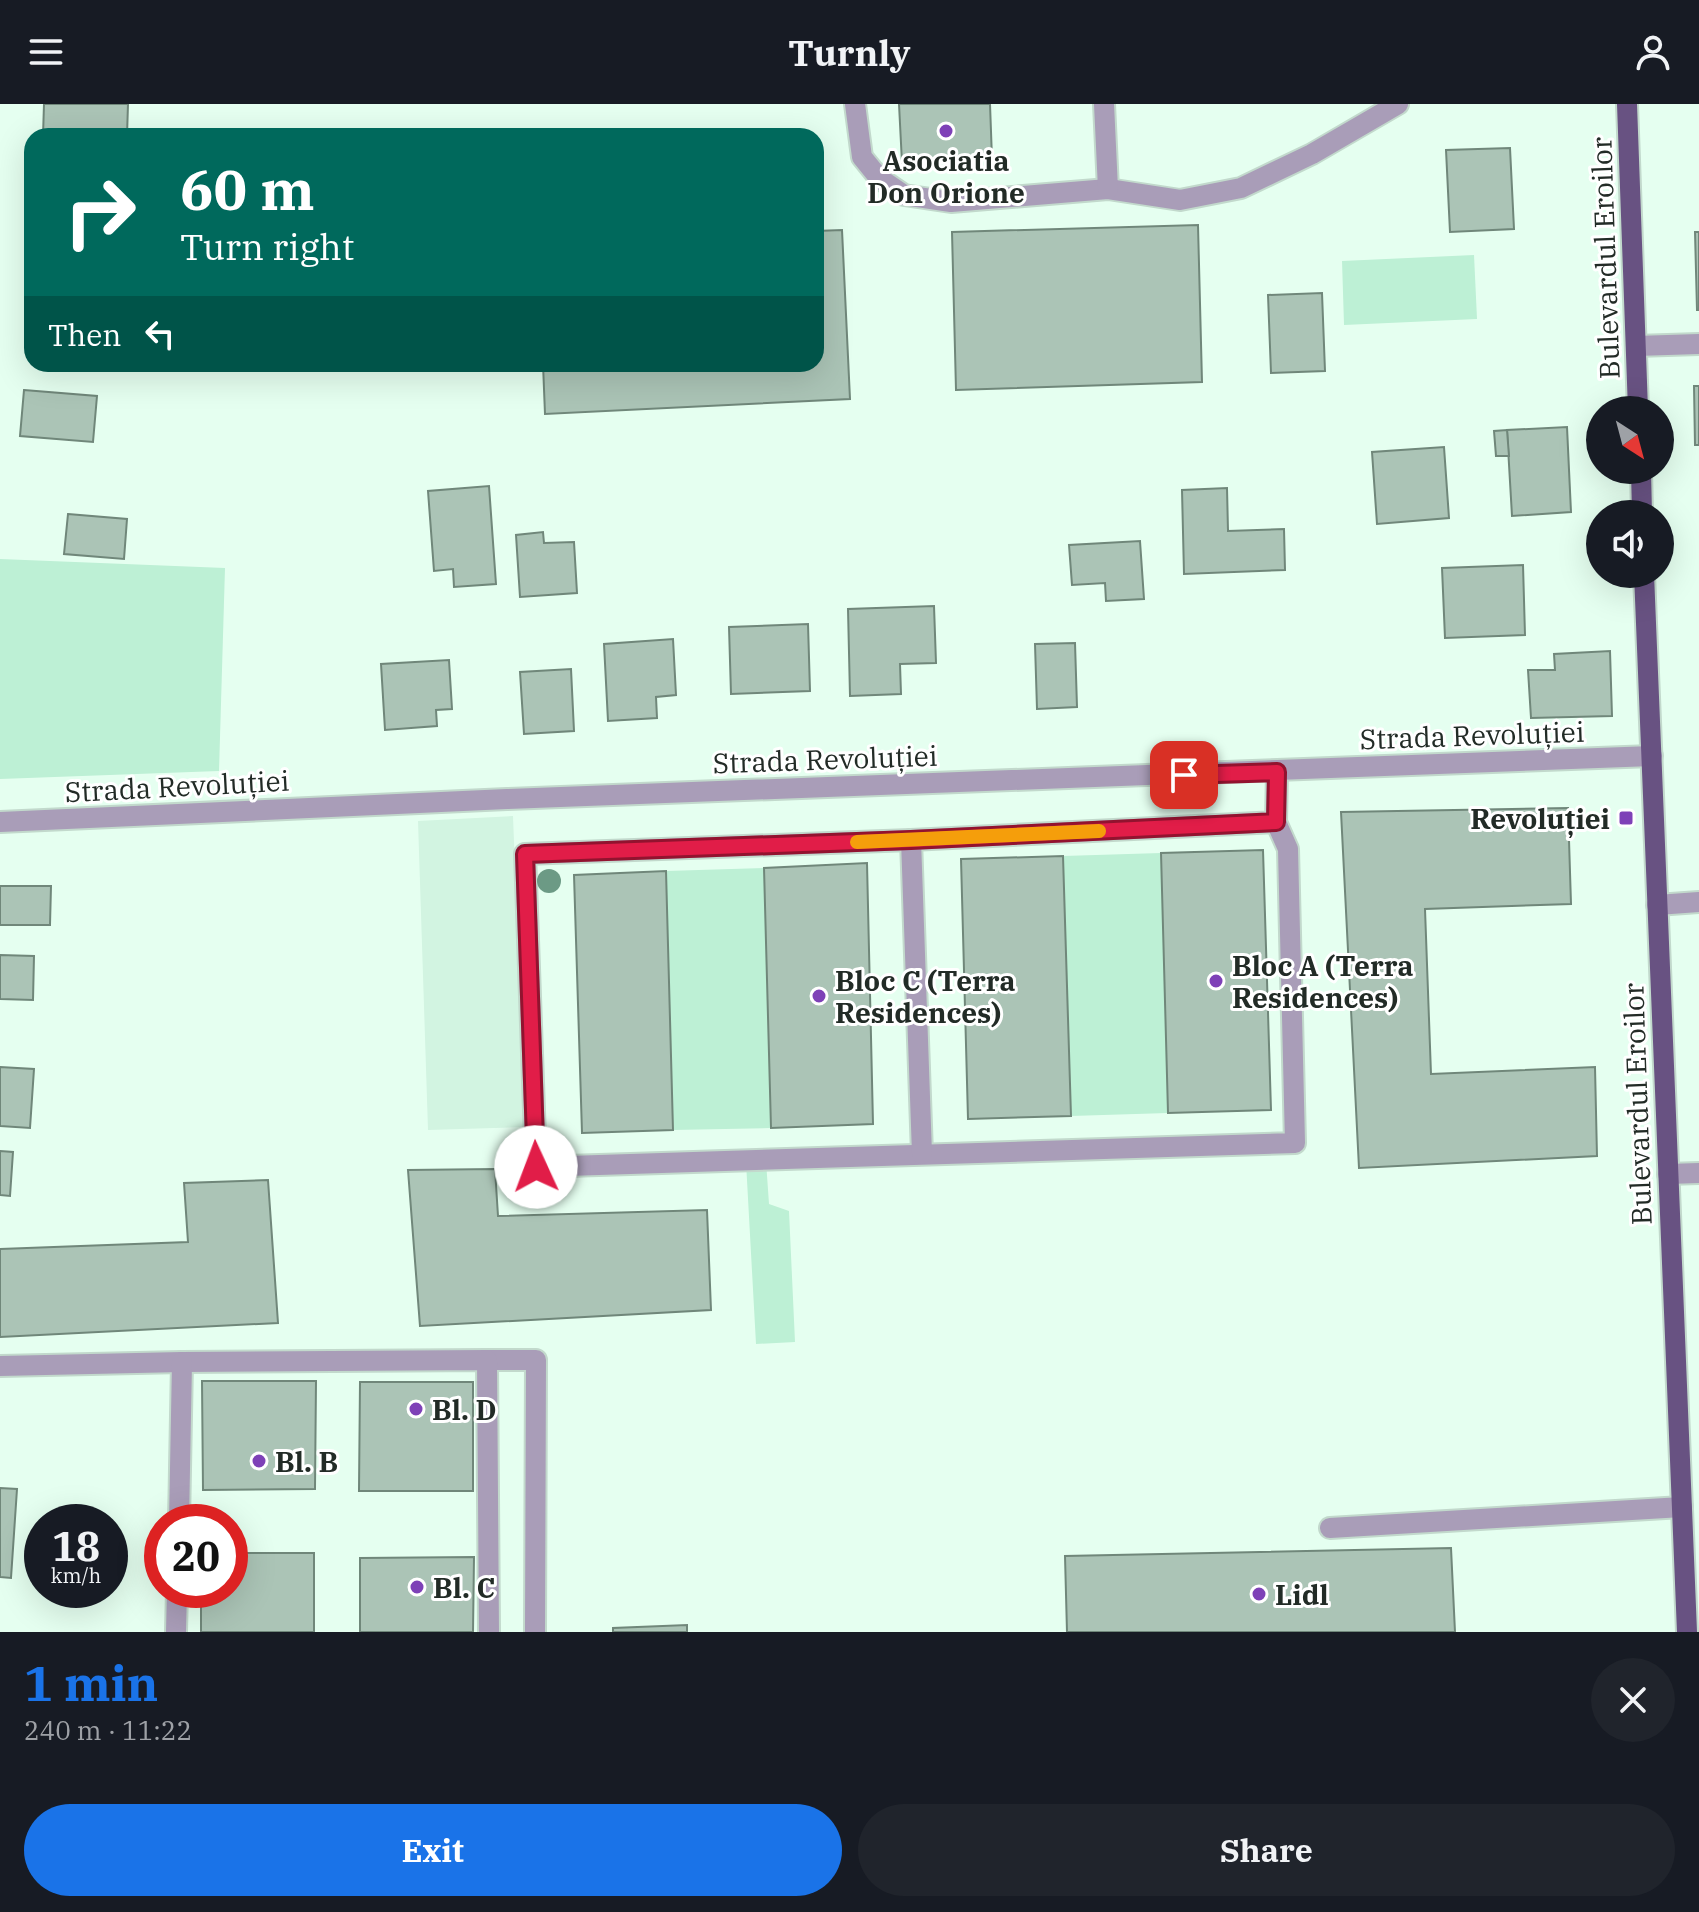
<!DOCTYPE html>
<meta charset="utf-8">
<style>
:root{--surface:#171b24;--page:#20242c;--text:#f1f3f6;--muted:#9ea1a6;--accent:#1a73e8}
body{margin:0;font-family:"IBM Plex Serif",serif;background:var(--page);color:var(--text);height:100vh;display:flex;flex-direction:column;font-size:30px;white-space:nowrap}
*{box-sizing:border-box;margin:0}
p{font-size:26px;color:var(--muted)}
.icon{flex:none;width:44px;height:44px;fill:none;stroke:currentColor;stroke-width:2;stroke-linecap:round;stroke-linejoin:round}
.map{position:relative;height:1528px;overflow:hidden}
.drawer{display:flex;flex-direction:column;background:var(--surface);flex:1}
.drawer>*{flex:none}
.top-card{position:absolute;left:24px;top:24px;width:800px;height:244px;border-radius:24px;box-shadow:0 8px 32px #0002;background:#00695c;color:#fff;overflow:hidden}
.needle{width:52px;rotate:144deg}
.controls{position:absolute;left:1586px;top:292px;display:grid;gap:16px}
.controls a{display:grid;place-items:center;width:88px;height:88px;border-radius:50%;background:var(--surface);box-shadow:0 8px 32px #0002;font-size:40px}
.speed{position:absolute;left:24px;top:1400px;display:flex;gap:16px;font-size:40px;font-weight:700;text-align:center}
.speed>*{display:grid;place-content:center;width:104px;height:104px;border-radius:50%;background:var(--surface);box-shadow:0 8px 32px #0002;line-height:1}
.speed small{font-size:20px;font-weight:400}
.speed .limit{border:12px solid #d22;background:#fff;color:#111}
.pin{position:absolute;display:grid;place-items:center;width:68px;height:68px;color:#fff;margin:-34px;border-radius:16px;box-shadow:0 4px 12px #0006}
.me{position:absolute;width:88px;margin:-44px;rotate:358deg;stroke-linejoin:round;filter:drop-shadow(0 0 6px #0008)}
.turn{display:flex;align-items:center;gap:28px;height:168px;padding:0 24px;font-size:36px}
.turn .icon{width:104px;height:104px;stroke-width:2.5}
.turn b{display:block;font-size:56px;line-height:68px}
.then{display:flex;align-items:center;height:76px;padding:0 24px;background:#0003;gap:16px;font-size:30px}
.round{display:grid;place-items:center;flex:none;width:84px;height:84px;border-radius:42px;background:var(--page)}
.summary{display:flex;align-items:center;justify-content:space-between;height:136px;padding:0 24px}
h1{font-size:48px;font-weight:700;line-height:60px;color:var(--accent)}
.cta{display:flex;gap:16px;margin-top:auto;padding:16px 24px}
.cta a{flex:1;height:92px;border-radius:48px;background:var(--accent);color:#fff;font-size:32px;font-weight:700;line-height:92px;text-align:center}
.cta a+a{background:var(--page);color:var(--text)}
header{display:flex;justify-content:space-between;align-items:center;height:104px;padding:0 24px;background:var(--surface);font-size:36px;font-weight:700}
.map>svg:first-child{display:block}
.built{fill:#d2f4e1}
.green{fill:#bdf0d5}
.building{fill:#abc4b6;stroke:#70877a;stroke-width:2}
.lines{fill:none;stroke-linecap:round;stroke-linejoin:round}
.minor-casing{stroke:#c2d9cc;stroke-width:24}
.major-casing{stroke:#c2d9cc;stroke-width:24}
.minor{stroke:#a99db8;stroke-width:20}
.major{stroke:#685282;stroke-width:20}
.tree{fill:#6c9a85}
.route-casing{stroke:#92132f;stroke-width:20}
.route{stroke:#e11d48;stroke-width:14}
.slow{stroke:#f59e0b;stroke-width:14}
.poi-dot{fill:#7e41b7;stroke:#fff;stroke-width:3}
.labels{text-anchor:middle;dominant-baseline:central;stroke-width:6;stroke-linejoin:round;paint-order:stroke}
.poi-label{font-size:28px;font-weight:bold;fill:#222b26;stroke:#fff;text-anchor:start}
.street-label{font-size:28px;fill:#222b26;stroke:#fff}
</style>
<header><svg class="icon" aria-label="menu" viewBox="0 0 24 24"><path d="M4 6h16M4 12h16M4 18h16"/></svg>Turnly<svg class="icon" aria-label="person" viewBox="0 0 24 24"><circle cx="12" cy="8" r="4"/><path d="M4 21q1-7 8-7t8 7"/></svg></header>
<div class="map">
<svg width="1699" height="1528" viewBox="0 0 1699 1528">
<rect width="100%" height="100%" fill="#e5fff0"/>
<path class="built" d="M513 712 525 1023 428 1026 418 717Z"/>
<g class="green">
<path d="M1474 151 1477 215 1344 221 1342 157Z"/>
<path d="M0 455 225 464 219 667 0 675Z"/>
<path d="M1161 749 1168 1009 1071 1012 1063 752Z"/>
<path d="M764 764 771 1024 673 1026 666 767Z"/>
<path d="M766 1057 769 1100 789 1107 795 1238 756 1240 746 1058Z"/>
</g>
<g class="building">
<path d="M44 0H128L127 32H43Z"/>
<path d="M899 0H990L992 55 902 59Z"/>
<path d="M1510 44 1514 125 1450 128 1446 46Z"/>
<path d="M1198 121 1202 278 956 286 952 128Z"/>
<path d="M842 126 850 295 545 310 543 260H816V127Z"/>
<path d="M1695 128H1699V206H1697Z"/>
<path d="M1322 189 1325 267 1271 269 1268 191Z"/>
<path d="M1694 282H1699V341H1695Z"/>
<path d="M24 286 97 292 93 338 20 332Z"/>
<path d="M1567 323 1571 408 1512 412 1507 326Z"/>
<path d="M1507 326 1509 352H1496L1494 327Z"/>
<path d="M1444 343 1449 414 1377 420 1372 348Z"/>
<path d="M489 382 496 480 454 483 453 465 434 467 428 387Z"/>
<path d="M1227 384 1228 427 1284 425 1285 466 1184 470 1182 386Z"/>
<path d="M68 410 127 415 124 455 64 450Z"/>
<path d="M543 428 544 439 574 438 577 489 520 493 516 431Z"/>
<path d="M1140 437 1144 495 1106 497 1105 479 1072 481 1069 441Z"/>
<path d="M1523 461 1525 531 1445 534 1442 464Z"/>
<path d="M934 502 936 559 900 560 901 590 850 592 848 505Z"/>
<path d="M808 520 810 587 731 590 729 523Z"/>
<path d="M673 535 676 591 656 593 657 614 608 617 604 540Z"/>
<path d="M1075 539 1077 603 1037 605 1035 540Z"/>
<path d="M1610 547 1612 612 1531 614 1528 566H1555L1554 550Z"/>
<path d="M449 556 452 605 436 606 437 622 385 626 381 560Z"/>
<path d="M571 565 574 627 524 630 520 568Z"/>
<path d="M1568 704 1571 800 1425 805 1431 970 1595 963 1597 1052 1359 1064 1341 708Z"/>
<path d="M1263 746 1271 1006 1168 1009 1161 749Z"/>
<path d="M1063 752 1071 1012 968 1015 961 755Z"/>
<path d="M867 759 873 1020 771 1024 764 764Z"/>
<path d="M666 767 673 1026 582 1029 574 771Z"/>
<path d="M0 782H51L50 821H0Z"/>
<path d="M0 851 34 852 33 896 0 895Z"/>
<path d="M0 963 34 965 30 1024 0 1022Z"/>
<path d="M0 1047 13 1048 10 1092 0 1091Z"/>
<path d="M495 1065 498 1112 707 1106 711 1206 420 1222 408 1066Z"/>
<path d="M268 1076 278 1219 0 1233V1145L188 1138 184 1079Z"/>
<path d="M202 1277H316L315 1385 203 1386Z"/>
<path d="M360 1278H473V1387H359Z"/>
<path d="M0 1384 17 1385 11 1474 0 1473Z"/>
<path d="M1451 1444 1455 1528H1067L1065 1452Z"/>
<path d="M230 1449H314V1528H201V1486H230Z"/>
<path d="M474 1453 473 1528H360V1454Z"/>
<path d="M687 1521V1528H613V1524Z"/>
</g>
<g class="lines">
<g class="minor-casing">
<g id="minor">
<path d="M855 0 862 53 879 74 904 91 951 98 1108 85 1180 96 1241 84 1312 50 1398 0"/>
<path d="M1104 0 1108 85"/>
<path d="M1636 242 1699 240"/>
<path d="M0 718 507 695 1652 652"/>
<path d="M1276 718 911 736 525 750 536 1063 1295 1039 1288 745 1276 718 1277 668"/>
<path d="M911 736 922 1050"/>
<path d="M1657 801 1699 798"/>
<path d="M1668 1070 1699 1069"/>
<path d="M487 1256H536L535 1528"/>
<path d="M0 1262 182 1258 487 1256 489 1528"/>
<path d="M179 1418 182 1258"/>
<path d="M1330 1424 1682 1403"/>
<path d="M176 1528 177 1486"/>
</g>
</g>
<g class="major-casing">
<g id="major">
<path d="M1627 0 1638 306"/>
<path d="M1641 366 1642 410"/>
<path d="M1644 470 1687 1528"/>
</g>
</g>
<use href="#minor" class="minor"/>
<use href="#major" class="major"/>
</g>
<circle class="tree" cx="549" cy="777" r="12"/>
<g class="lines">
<g class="route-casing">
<path id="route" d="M536 1063 525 750 911 736 1276 718 1277 668 1184 671"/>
</g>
<use href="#route" class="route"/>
<path class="slow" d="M857 738 1099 727"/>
</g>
<g class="poi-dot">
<circle cx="946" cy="27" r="8"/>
<rect x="1618" y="706" width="16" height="16" rx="4"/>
<circle cx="1216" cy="877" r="8"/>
<circle cx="819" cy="892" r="8"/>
<circle cx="416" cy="1305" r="8"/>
<circle cx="259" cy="1357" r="8"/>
<circle cx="417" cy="1483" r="8"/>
<circle cx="1259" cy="1490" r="8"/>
</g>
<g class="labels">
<g class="poi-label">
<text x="946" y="56" text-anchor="middle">Asociatia<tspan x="946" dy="32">Don Orione</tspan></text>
<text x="1610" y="714" text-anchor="end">Revoluției</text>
<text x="1232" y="861">Bloc A (Terra<tspan x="1232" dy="32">Residences)</tspan></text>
<text x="835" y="876">Bloc C (Terra<tspan x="835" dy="32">Residences)</tspan></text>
<text x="432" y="1305">Bl. D</text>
<text x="275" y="1357">Bl. B</text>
<text x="433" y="1483">Bl. C</text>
<text x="1275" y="1490">Lidl</text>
</g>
<g class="street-label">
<text transform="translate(1605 154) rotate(-92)">Bulevardul Eroilor</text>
<text transform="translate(1472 631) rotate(-2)">Strada Revoluției</text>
<text transform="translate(825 655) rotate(-2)">Strada Revoluției</text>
<text transform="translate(177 682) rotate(-3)">Strada Revoluției</text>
<text transform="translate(1637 1000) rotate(-92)">Bulevardul Eroilor</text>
</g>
</g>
</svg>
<div class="controls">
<a><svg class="needle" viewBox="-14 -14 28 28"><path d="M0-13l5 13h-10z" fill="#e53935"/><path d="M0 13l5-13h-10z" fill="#9ea1a6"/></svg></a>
<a><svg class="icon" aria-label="sound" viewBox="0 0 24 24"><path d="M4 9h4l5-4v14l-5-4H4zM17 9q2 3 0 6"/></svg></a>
</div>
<div class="speed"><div>18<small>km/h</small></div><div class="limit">20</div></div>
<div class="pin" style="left:1184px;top:671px;background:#d93025"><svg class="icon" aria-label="arrive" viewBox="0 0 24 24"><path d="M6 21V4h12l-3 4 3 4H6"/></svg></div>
<svg class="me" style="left:536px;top:1063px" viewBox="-20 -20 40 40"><circle r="19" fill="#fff"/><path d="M0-13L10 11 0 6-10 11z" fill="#e11d48"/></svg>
<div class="top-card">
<div class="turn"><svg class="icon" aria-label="right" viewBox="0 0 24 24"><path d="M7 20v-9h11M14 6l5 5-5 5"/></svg><div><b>60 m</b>Turn right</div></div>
<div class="then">Then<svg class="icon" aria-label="left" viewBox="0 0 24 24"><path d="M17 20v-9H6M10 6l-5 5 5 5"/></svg></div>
</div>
</div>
<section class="drawer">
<div class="summary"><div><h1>1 min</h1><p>240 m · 11:22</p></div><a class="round"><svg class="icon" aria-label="close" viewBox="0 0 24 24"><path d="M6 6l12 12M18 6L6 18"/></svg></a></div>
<div class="cta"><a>Exit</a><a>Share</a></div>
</section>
